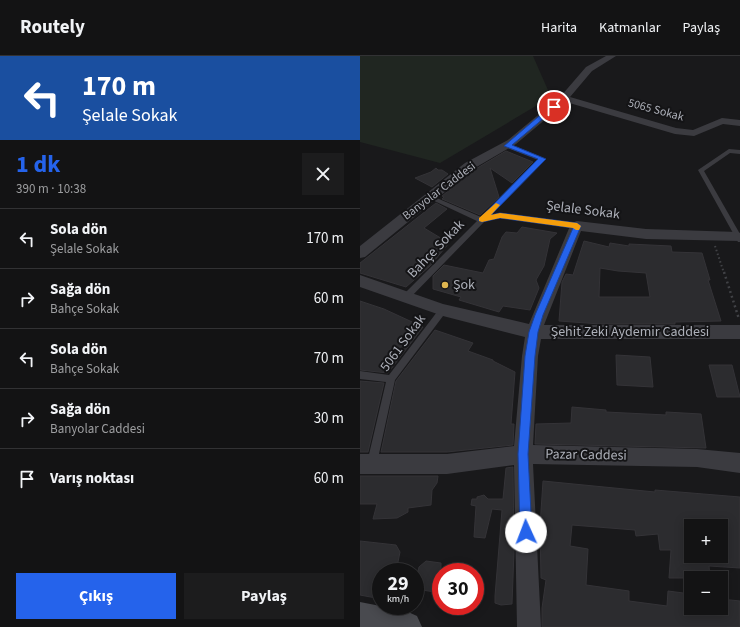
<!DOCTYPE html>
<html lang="tr">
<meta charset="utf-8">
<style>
:root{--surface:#131314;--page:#1c1c1d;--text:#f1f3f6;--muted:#9d9ea0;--line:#323234;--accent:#2563eb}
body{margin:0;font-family:"Source Sans 3",sans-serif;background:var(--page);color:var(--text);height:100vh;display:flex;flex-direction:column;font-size:15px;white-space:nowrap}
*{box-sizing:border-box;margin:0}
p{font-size:13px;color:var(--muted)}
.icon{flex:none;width:22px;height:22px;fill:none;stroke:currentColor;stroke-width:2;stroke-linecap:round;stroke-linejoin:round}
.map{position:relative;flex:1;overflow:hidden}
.side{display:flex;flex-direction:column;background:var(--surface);width:360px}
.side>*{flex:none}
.guide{background:#1a4fa0;color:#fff;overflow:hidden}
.buttons{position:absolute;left:324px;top:463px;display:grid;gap:8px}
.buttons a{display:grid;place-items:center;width:44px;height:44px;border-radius:0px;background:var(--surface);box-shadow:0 2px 10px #0003,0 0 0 1px var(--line);font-size:20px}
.speed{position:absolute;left:12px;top:507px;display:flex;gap:8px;font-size:20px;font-weight:700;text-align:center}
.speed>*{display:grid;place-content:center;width:52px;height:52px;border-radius:50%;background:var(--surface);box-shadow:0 2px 10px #0003,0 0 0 1px var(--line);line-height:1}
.speed small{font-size:10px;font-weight:400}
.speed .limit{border:6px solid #d22;background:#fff;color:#111}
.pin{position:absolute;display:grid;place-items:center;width:34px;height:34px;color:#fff;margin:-17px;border:2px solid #fff;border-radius:50%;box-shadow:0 1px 4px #0007}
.me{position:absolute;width:44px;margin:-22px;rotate:358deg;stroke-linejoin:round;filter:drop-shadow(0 0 3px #0008)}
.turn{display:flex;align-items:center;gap:14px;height:84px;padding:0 16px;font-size:18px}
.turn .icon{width:52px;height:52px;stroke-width:2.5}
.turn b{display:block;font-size:28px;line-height:34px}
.round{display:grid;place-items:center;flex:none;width:42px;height:42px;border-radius:0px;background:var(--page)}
.head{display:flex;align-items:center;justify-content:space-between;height:68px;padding:0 16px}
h1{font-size:24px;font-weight:700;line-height:30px;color:var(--accent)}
.button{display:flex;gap:8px;margin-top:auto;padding:8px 16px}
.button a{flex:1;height:46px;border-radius:0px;background:var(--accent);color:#fff;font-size:16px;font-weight:700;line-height:46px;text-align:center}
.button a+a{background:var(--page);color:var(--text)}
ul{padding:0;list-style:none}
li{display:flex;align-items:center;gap:12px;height:60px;padding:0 16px;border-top:1px solid var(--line)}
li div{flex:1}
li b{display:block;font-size:15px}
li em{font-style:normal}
header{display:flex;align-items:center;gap:24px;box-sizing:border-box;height:56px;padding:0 20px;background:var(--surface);border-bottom:1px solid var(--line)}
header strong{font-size:19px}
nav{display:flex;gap:22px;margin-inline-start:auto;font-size:14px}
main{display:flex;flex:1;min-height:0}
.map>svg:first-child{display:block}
.green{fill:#202621}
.building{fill:#2c2c2f;stroke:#343337;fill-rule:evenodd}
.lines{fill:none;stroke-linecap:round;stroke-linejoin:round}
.path-far1{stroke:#414246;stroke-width:2;stroke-dasharray:1.5 2.5;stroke-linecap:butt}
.path{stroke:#414246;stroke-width:2.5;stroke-dasharray:2 3;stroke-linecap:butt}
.service{fill:#3b3b40;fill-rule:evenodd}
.minor{fill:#3b3b40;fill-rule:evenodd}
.secondary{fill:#494a4f;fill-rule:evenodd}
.route{fill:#2563eb;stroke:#184099}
.slow{fill:#f59e0b}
.poi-dot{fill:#deb54f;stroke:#141416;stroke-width:1.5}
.labels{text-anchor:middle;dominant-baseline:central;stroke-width:4;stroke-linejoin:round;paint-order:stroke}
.far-street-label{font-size:12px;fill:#adb0b9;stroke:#141416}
.street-label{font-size:14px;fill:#adb0b9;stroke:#141416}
.poi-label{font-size:14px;fill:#adb0b9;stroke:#141416;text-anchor:start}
</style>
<header>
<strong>Routely</strong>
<nav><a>Harita</a><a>Katmanlar</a><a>Paylaş</a></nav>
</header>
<main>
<section class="side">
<div class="guide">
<div class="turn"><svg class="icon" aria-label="left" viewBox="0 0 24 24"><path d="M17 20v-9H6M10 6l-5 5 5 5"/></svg><div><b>170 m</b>Şelale Sokak</div></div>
</div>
<div class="head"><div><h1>1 dk</h1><p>390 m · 10:38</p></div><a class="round"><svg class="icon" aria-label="close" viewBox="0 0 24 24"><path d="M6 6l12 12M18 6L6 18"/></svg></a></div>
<ul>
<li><svg class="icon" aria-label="left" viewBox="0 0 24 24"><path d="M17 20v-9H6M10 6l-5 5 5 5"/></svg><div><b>Sola dön</b><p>Şelale Sokak</p></div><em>170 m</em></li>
<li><svg class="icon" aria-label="right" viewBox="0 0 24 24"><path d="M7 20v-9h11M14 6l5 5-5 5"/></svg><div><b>Sağa dön</b><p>Bahçe Sokak</p></div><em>60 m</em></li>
<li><svg class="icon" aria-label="left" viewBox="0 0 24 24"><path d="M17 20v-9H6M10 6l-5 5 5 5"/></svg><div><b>Sola dön</b><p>Bahçe Sokak</p></div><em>70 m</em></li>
<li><svg class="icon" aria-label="right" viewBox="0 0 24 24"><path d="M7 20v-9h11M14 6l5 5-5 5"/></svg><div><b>Sağa dön</b><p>Banyolar Caddesi</p></div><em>30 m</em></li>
<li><svg class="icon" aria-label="arrive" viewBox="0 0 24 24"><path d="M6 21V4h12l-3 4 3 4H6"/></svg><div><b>Varış noktası</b></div><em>60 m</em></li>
</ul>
<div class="button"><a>Çıkış</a><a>Paylaş</a></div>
</section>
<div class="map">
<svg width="380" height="571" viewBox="0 0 380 571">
<rect width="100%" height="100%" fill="#19191b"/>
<path class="green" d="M0 0H173L191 41 80 107 0 86Z"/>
<g class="building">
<path d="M146 95 173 106 152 127 130 112 139 141 120 159 82 143 84 141 82 140 114 114Z"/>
<path d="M76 112 78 114H82L88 118 72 131 55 122 71 116Z"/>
<path d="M76 147 87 153 64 172 89 187 70 210 46 231 0 217V207Z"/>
<path d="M162 171 197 177 190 183 184 210 176 224 179 232 170 254 143 250 139 256 99 244 101 241 73 233V220L84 209 123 217 129 204 134 203 142 181 146 176 157 177Z"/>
<path d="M224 185 249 191 250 187 269 190V188L311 190 312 196 342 197 350 224H348L361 265 315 266V268H240L199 265 202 226 206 218 213 219ZM240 212 258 215 286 217 290 241H239Z"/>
<path d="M0 245 24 253 63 271 28 317 0 314Z"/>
<path d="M75 274 113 287 108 295 133 304V305L155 316 151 368H154L153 389 87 396H21L36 325Z"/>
<path d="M256 299 290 301 293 331 257 329Z"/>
<path d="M349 309H372L380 341H357Z"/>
<path d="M0 325 24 327 8 396H0Z"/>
<path d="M212 351 246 354V356L306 359V356L341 358 346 392 175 388 176 368 211 367Z"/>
<path d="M153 411 154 495 152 548 141 549 135 547V540L142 454 132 453 125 482 114 481 116 450 111 449 112 443H117V441L124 439 128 443H143L146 412Z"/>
<path d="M0 420H78L77 427 72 434 71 449 48 452V456L37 462 13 463 17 448H0Z"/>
<path d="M183 425 295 436V434L380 441V512L349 510 350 522H309L311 494H300L298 478 276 480 275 474 212 469 210 490 228 493 226 529 269 535V545L307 550 308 535 331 538V552H361V543L380 545V571H182V552L186 524 181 522 180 470ZM331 470H361V500H331Z"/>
<path d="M0 485 36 489 40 496 36 516H21V543L0 539Z"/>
<path d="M66 505 81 507V537L62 534 55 528 59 511Z"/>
</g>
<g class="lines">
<path class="path-far1" d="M355 190 364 217"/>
<path class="path" d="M364 216 379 263"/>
<g class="service">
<path d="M147 88 185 103 130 160 140 157 217 168 220 170 219 172 140 161 124 166 48 244H42L41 242 42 240 117 165 68 142V140H72L121 161 178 104 145 91 144 90Z"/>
<path d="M369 93 380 94V98L370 97 344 115 380 178V186H378L338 114Z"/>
<path d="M83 251 86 252 87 254 86 256 35 324 17 407 15 410 12 412 9 410 7 407 26 326 0 323V315L29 319 80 252Z"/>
</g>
<g class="minor">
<path d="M246 0H256L232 15 210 41 316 72 333 74 362 62 380 64V70L363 68 334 80 315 78 206 46 156 88 113 113 5 201 0 202V190L105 107 148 84 201 40 226 11Z"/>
<path d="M217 165 286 173 378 176 380 177V185L286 183 221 175 184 269H380V283H181L178 300 173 389 337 393 380 397V417L337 411 173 408 181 571H157L154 409 87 418H0V398H87L154 390 162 300 165 281 83 260 0 231V219L83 248 169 268 210 170 212 167Z"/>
</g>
<path class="secondary" d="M0 546 46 555 57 560 62 571H0Z"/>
</g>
<path class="route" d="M192 49 197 51 152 89 186 103 131 159 140 157 217 167 221 170 183 259 178 276 175 300 168 398 172 476 170 481 166 482 162 481 160 476 158 398 165 300 169 276 175 259 213 172 140 162 122 166 118 164 178 103 144 90Z"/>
<path class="slow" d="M136 147 140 149 131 159 140 157 217 167 221 170 219 174H216L213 172 140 162 122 166 119 165V162Z"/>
<circle class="poi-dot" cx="85" cy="229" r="4"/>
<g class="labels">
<g class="far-street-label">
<text transform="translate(296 54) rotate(15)">5065 Sokak</text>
<text transform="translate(79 135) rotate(-37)">Banyolar Caddesi</text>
</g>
<g class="street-label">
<text transform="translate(223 154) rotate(7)">Şelale Sokak</text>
<text transform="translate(76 193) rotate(-46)">Bahçe Sokak</text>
<text x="270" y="276">Şehit Zeki Aydemir Caddesi</text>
<text transform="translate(43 287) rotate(-54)">5061 Sokak</text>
<text transform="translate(226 399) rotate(1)">Pazar Caddesi</text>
</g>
<g class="poi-label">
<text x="93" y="229">Şok</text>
</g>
</g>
</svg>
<div class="buttons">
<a>+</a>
<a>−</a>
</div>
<div class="speed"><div>29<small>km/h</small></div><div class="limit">30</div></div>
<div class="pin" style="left:194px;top:51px;background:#d93025"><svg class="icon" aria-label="arrive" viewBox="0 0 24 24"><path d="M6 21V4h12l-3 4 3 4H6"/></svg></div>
<svg class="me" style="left:166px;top:476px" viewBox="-20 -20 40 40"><circle r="19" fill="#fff"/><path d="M0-13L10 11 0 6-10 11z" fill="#2563eb"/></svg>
</div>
</main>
